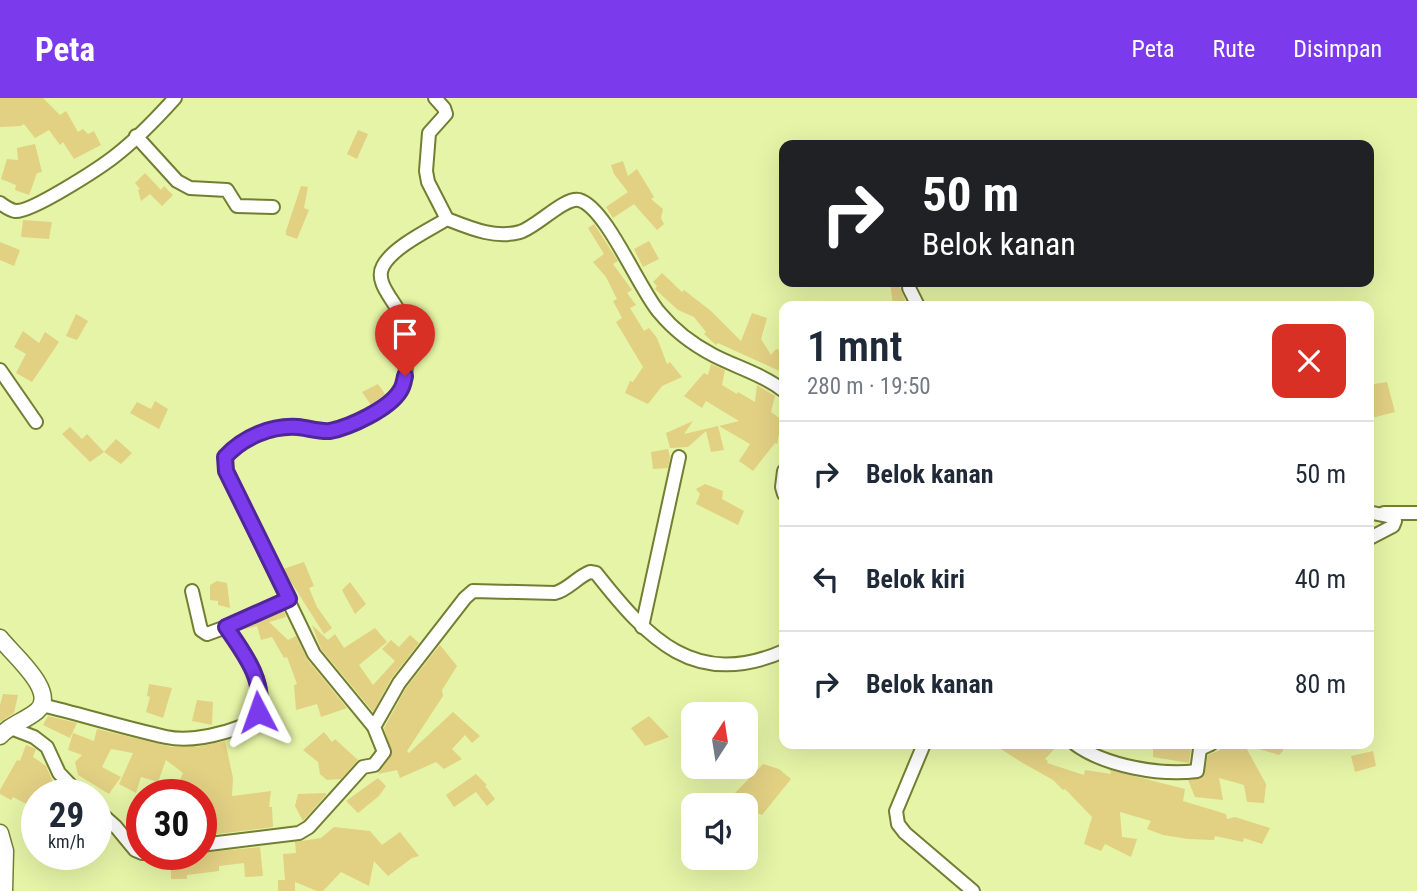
<!DOCTYPE html>
<html lang="id">
<meta charset="utf-8">
<style>
:root{--surface:#fff;--page:#f6f6f7;--text:#1f2937;--muted:#747a83;--line:#e0e1e3;--accent:#7c3aed}
body{margin:0;font-family:"Roboto Condensed",sans-serif;background:var(--page);color:var(--text);height:100vh;display:flex;flex-direction:column;font-size:26px;white-space:nowrap}
*{box-sizing:border-box;margin:0}
p{font-size:23px;color:var(--muted)}
.icon{flex:none;width:38px;height:38px;fill:none;stroke:currentColor;stroke-width:2;stroke-linecap:round;stroke-linejoin:round}
.map{position:relative;flex:1;overflow:hidden}
.side{position:absolute;left:779px;top:203px;width:595px;height:448px;display:flex;flex-direction:column;background:var(--surface);border-radius:14px;box-shadow:0 7px 28px #0002}
.side>*{flex:none}
.guide{position:absolute;left:779px;top:42px;width:595px;height:147px;border-radius:14px;box-shadow:0 7px 28px #0002;background:#202124;color:#fff;overflow:hidden}
.needle{width:46px;rotate:12deg}
.controls{position:absolute;left:681px;top:604px;display:grid;gap:14px}
.controls a{display:grid;place-items:center;width:77px;height:77px;border-radius:14px;background:var(--surface);box-shadow:0 7px 28px #0002;font-size:35px}
.speed{position:absolute;left:21px;top:681px;display:flex;gap:14px;font-size:35px;font-weight:700;text-align:center}
.speed>*{display:grid;place-content:center;width:91px;height:91px;border-radius:50%;background:var(--surface);box-shadow:0 7px 28px #0002;line-height:1}
.speed small{font-size:18px;font-weight:400}
.speed .limit{border:10px solid #d22;background:#fff;color:#111}
.pin{position:absolute;display:grid;place-items:center;width:60px;height:60px;color:#fff;margin:-72px -30px;border-radius:50% 50% 50% 0;rotate:-45deg;box-shadow:0 0 7px #0007}
.pin .icon{rotate:45deg}
.me{position:absolute;width:77px;margin:-38px;rotate:356deg;stroke-linejoin:round;filter:drop-shadow(0 0 5px #0008)}
.turn{display:flex;align-items:center;gap:24px;height:147px;padding:0 28px;font-size:32px}
.turn .icon{width:91px;height:91px;stroke-width:2.5}
.turn b{display:block;font-size:49px;line-height:60px}
.round{display:grid;place-items:center;flex:none;width:74px;height:74px;border-radius:14px;background:var(--page)}
.headline{display:flex;align-items:center;justify-content:space-between;height:119px;padding:0 28px}
h1{font-size:42px;font-weight:600;line-height:52px}
ul{padding:0;list-style:none}
li{display:flex;align-items:center;gap:21px;height:105px;padding:0 28px;border-top:2px solid var(--line)}
li div{flex:1}
li b{display:block;font-size:26px}
li em{font-style:normal}
header{display:flex;align-items:center;gap:42px;box-sizing:border-box;height:98px;padding:0 35px;background:var(--accent);color:#fff}
header strong{font-size:33px}
nav{display:flex;gap:38px;margin-inline-start:auto;font-size:24px}
.map>svg:first-child{display:block}
.building{fill:#e2d083}
.lines{fill:none;stroke-linecap:round;stroke-linejoin:round}
.minor-casing{stroke:#737e33;stroke-width:16}
.major-casing{stroke:#737e33;stroke-width:19}
.minor{stroke:#fff;stroke-width:12}
.major{stroke:#fff;stroke-width:16}
.route-casing{stroke:#51269a;stroke-width:18}
.route{stroke:#7c3aed;stroke-width:12}
</style>
<header>
<strong>Peta</strong>
<nav><a>Peta</a><a>Rute</a><a>Disimpan</a></nav>
</header>
<div class="map">
<svg width="1417" height="793" viewBox="0 0 1417 793">
<rect width="100%" height="100%" fill="#e6f4a7"/>
<g class="building">
<path d="M0 0H43L60 17 66 13 78 34 83 31 88 36 94 33 101 47 74 61 63 44 60 47 49 32 35 40 24 26 21 28 0 29Z"/>
<path d="M358 32 368 36 357 61 347 56Z"/>
<path d="M35 46 42 74 37 75 29 97 15 92 16 87 1 81 7 61 18 62 17 50Z"/>
<path d="M623 63 628 78 637 71 654 99 651 101 663 111 661 120 664 126 657 132 634 106 613 120 606 109 628 94 614 76 611 67Z"/>
<path d="M145 75 161 92 164 88 173 97 162 108 150 96 141 103 138 92 140 91 135 85Z"/>
<path d="M301 88 308 89 304 110 309 112 297 141 286 137V133Z"/>
<path d="M23 122 52 124 49 141 21 139Z"/>
<path d="M594 126 618 163 613 166 632 192 627 195 636 207 630 210 644 233 649 230 657 240 667 266 670 264 682 279 662 288 648 306 625 295 630 283 633 284 643 269 616 224 622 220 613 203 617 201 606 179 593 164 604 156 588 130Z"/>
<path d="M649 143 659 161 643 169 634 151Z"/>
<path d="M0 144 20 152 14 168 0 162Z"/>
<path d="M662 175 682 194 684 192 711 213 741 243 752 215 767 220 761 241 771 257 776 251 784 253V275L718 245 716 247 704 236 706 234 694 219 678 212 655 191 657 188 653 184Z"/>
<path d="M890 184H903L900 190 907 207 893 208Z"/>
<path d="M76 216 88 223 77 242 66 238Z"/>
<path d="M23 233 39 245 45 234 59 244 32 284 16 275 26 256 14 249Z"/>
<path d="M711 266 725 272 722 287 737 296 738 294 755 304 757 287 775 298 771 314 782 322 777 346 775 345 753 373 739 363 750 346 719 328 739 323 706 303 702 310 684 298 704 275 708 277Z"/>
<path d="M1387 284 1395 314 1368 321V287Z"/>
<path d="M378 286 385 296 371 307 362 294Z"/>
<path d="M155 303 168 311 159 331 130 315 137 304 151 311Z"/>
<path d="M693 323 684 336 718 328 724 352 711 354 706 333 688 349 670 350 666 335Z"/>
<path d="M70 329 82 341 87 336 104 354 90 364 62 336Z"/>
<path d="M116 341 132 355 121 366 104 354Z"/>
<path d="M668 351 670 359 668 370 653 371 651 354Z"/>
<path d="M705 386 723 393 722 401 744 413 738 427 696 406 700 396 696 391Z"/>
<path d="M304 464 314 488 309 490 317 509 332 530 324 536 283 471Z"/>
<path d="M217 483 227 485 230 510 218 507V503L210 502V487Z"/>
<path d="M350 484 366 506 355 516 342 492Z"/>
<path d="M284 513 286 519 269 524 288 542 296 538 307 561 347 610 321 619 317 606 296 612 294 587 297 586 287 559 284 560 272 539 261 542 257 528 241 532Z"/>
<path d="M312 527 328 542 335 536 344 550 375 530 387 544 359 567 373 587 395 563 382 551 391 542 399 549 410 537 419 545 391 581 373 614 321 551Z"/>
<path d="M440 547 457 568 442 592 443 598 407 653 409 655 453 614 480 638 472 645 465 637 452 651 462 661 444 671 436 664 400 680 397 672 378 676 392 656 384 630 406 590Z"/>
<path d="M149 586 172 590 163 620 146 614 150 599 147 598Z"/>
<path d="M3 596 18 597 14 615 0 624V607Z"/>
<path d="M197 602 213 604 212 627 192 623Z"/>
<path d="M48 618 77 625 70 640 43 627Z"/>
<path d="M649 618 669 639 645 648 631 630Z"/>
<path d="M97 631 172 649H197L225 643 233 680 232 698 271 693 269 709H272L273 729 201 738V721L206 720 207 698 174 696 183 675 166 662 158 684 141 679 136 695 119 686 133 655 111 651 102 669 121 679 109 696 78 677 75 664 82 657 68 652 73 635 94 643Z"/>
<path d="M324 634 332 644 335 641 358 662 341 681 327 682 320 676 318 664 303 652Z"/>
<path d="M993 646H1059L1045 661 1048 663 1047 665 1084 677 1085 672 1111 676 1110 672 1185 691 1183 703 1226 716 1227 721 1235 719 1270 730 1262 746 1244 740 1243 744 1215 738 1214 742 1188 741 1163 737 1147 731 1151 723 1120 714 1122 739 1137 741 1131 759 1105 746 1101 753 1084 746 1092 719 1065 691 1063 692 1053 682 1021 664Z"/>
<path d="M1153 646 1191 650 1189 665 1153 659Z"/>
<path d="M1221 646H1244L1266 686 1264 705 1247 704 1244 687 1219 680 1223 702 1195 699 1188 682 1204 678 1208 657 1220 652Z"/>
<path d="M1249 646H1284L1283 653 1279 657 1249 648Z"/>
<path d="M26 647 36 651 33 659 46 668 54 687 67 696H37L34 710 13 699 11 702 0 696V692L17 662 20 663Z"/>
<path d="M1373 653 1376 668 1355 674 1351 658Z"/>
<path d="M763 666 779 671 791 681 762 717 746 712V707H728L735 695Z"/>
<path d="M476 676 487 687 485 688 495 701 487 708 476 694 454 709 446 697Z"/>
<path d="M378 680 386 688 379 698 358 715 346 703Z"/>
<path d="M326 695V697L303 723 295 708 298 696Z"/>
<path d="M334 729 370 733 382 747 400 734 419 758 412 760 388 778 374 763 369 788 341 774 323 793H317L295 784V793H278V782H285L283 756 296 755 295 744 321 740Z"/>
<path d="M260 749 263 778 245 779 244 765 219 768V773L187 777V781H171V762L186 763 187 756Z"/>
</g>
<g class="lines">
<g class="minor-casing">
<g id="minor">
<path d="M435 0 444 10 446 16 429 35 426 73 428 84 447 121C470 130 495 141 520 134 538 128 564 99 579 102 606 109 639 191 659 214 673 231 692 246 713 257 736 269 762 276 784 293"/>
<path d="M136 38 177 83 190 90 227 92 237 108 273 109"/>
<path d="M0 105C4 108 10 112 15 113 31 115 101 69 115 58 137 41 157 20 175 0"/>
<path d="M909 190 918 208"/>
<path d="M0 272 36 324"/>
<path d="M784 373 782 389 784 396"/>
<path d="M1368 414 1392 419 1395 423 1393 428 1368 441"/>
<path d="M1384 415H1417"/>
<path d="M192 493 201 532 207 536 226 529"/>
<path d="M642 529 679 359"/>
<path d="M42 607C83 617 125 630 166 639 184 643 208 639 225 634 234 631 247 628 254 621 276 597 240 549 226 529L289 501"/>
<path d="M8 629 34 639 47 649 59 675 79 696"/>
<path d="M374 629 314 556 226 373 225 359C243 340 271 327 297 329 307 330 319 334 329 333 350 331 386 311 399 295 410 280 407 233 400 216 394 202 374 184 383 168 393 149 429 132 447 121"/>
<path d="M924 646 896 713 898 726 905 735 973 793"/>
<path d="M1075 646C1105 668 1161 678 1197 673L1200 651 1211 646"/>
<path d="M96 711 116 729 135 752 142 755"/>
<path d="M201 747 299 735 309 729 363 669 374 667 384 654 374 629 399 585 465 500 473 493 555 495C568 492 577 479 590 474L596 475C648 541 695 592 784 553"/>
</g>
</g>
<g class="major-casing">
<g id="major">
<path d="M0 540C12 556 59 594 37 613 25 623 11 626 0 638"/>
<path d="M0 735 5 753 4 793"/>
</g>
</g>
<use href="#minor" class="minor"/>
<use href="#major" class="major"/>
</g>
<g class="lines">
<g class="route-casing">
<path id="route" d="M258 614C266 583 243 554 226 529L289 501 226 373 225 359C243 339 272 327 298 329 308 330 320 334 330 333 350 329 389 311 400 293 403 289 404 283 405 278"/>
</g>
<use href="#route" class="route"/>
</g>
</svg>
<div class="controls">
<a><svg class="needle" viewBox="-14 -14 28 28"><path d="M0-13l5 13h-10z" fill="#e53935"/><path d="M0 13l5-13h-10z" fill="#747a83"/></svg></a>
<a><svg class="icon" aria-label="sound" viewBox="0 0 24 24"><path d="M4 9h4l5-4v14l-5-4H4zM17 9q2 3 0 6"/></svg></a>
</div>
<div class="speed"><div>29<small>km/h</small></div><div class="limit">30</div></div>
<div class="pin" style="left:405px;top:278px;background:#d93025"><svg class="icon" aria-label="arrive" viewBox="0 0 24 24"><path d="M6 21V4h12l-3 4 3 4H6"/></svg></div>
<svg class="me" style="left:258px;top:614px" viewBox="-20 -20 40 40"><path d="M0-17L14 15 0 8-14 15z" fill="#7c3aed" stroke="#fff" stroke-width="4"/></svg>
<div class="guide">
<div class="turn"><svg class="icon" aria-label="right" viewBox="0 0 24 24"><path d="M7 20v-9h11M14 6l5 5-5 5"/></svg><div><b>50 m</b>Belok kanan</div></div>
</div>
<section class="side">
<div class="headline"><div><h1>1 mnt</h1><p>280 m · 19:50</p></div><a class="round" style="background:#d93025;color:#fff"><svg class="icon" aria-label="close" viewBox="0 0 24 24"><path d="M6 6l12 12M18 6L6 18"/></svg></a></div>
<ul>
<li><svg class="icon" aria-label="right" viewBox="0 0 24 24"><path d="M7 20v-9h11M14 6l5 5-5 5"/></svg><div><b>Belok kanan</b></div><em>50 m</em></li>
<li><svg class="icon" aria-label="left" viewBox="0 0 24 24"><path d="M17 20v-9H6M10 6l-5 5 5 5"/></svg><div><b>Belok kiri</b></div><em>40 m</em></li>
<li><svg class="icon" aria-label="right" viewBox="0 0 24 24"><path d="M7 20v-9h11M14 6l5 5-5 5"/></svg><div><b>Belok kanan</b></div><em>80 m</em></li>
</ul>
</section>
</div>
